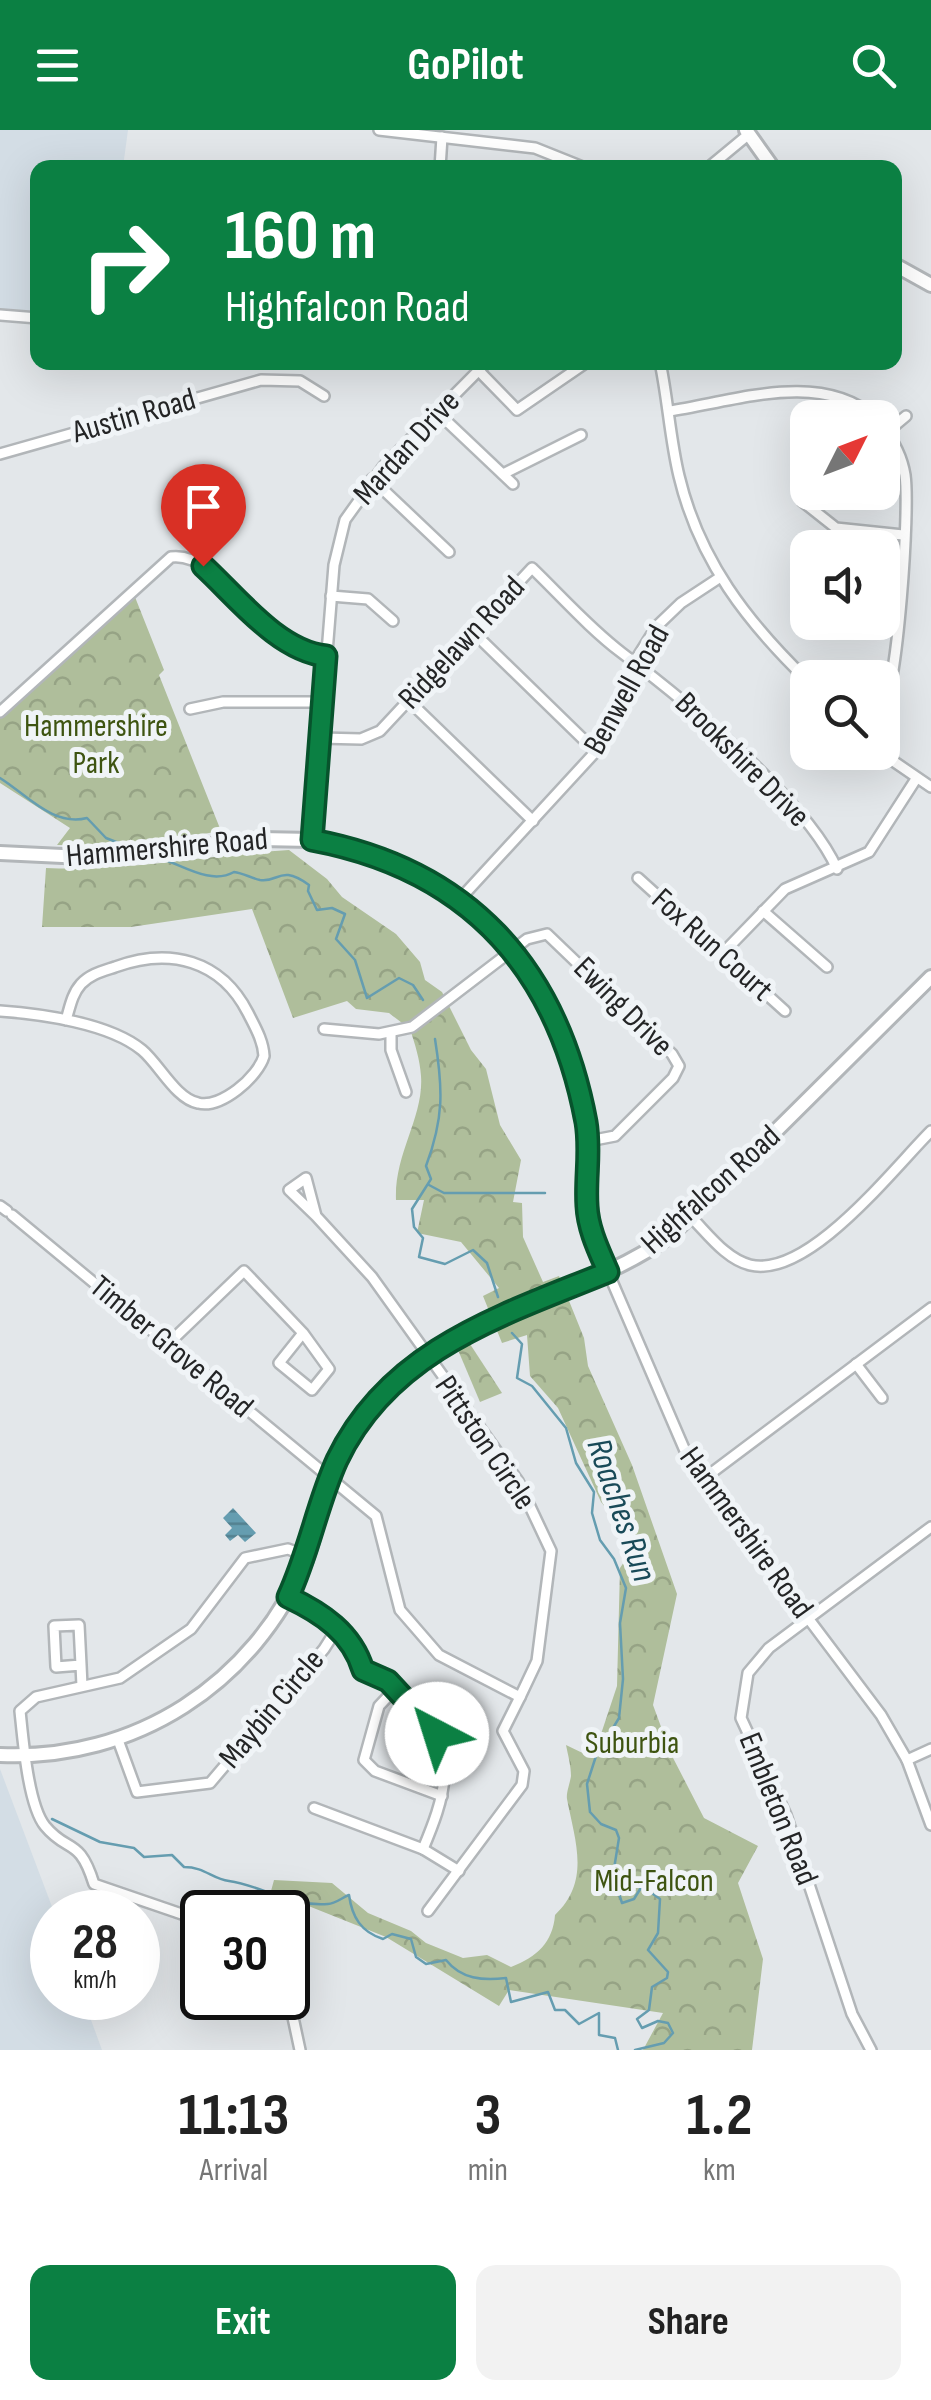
<!DOCTYPE html>
<style>
:root{--surface:#fff;--page:#f2f2f2;--text:#222;--muted:#767676;--accent:#0b8043}
body{margin:0;font-family:"Sofia Sans Condensed",sans-serif;background:var(--page);color:var(--text);height:100vh;display:flex;flex-direction:column;font-size:38px;white-space:nowrap}
*{box-sizing:border-box;margin:0}
p{font-size:32px;color:var(--muted)}
.icon{flex:none;width:55px;height:55px;fill:none;stroke:currentColor;stroke-width:2;stroke-linecap:round;stroke-linejoin:round}
.map{position:relative;height:1920px;overflow:hidden}
.panel{display:flex;flex-direction:column;background:var(--surface);flex:1}
.panel>*{flex:none}
.banner{position:absolute;left:30px;top:30px;width:872px;height:210px;border-radius:20px;box-shadow:0 10px 40px #0002;background:#0b8043;color:#fff;overflow:hidden}
.needle{width:65px;rotate:48deg}
.tools{position:absolute;left:790px;top:270px;display:grid;gap:20px}
.tools a{display:grid;place-items:center;width:110px;height:110px;border-radius:20px;background:var(--surface);box-shadow:0 10px 40px #0002;font-size:50px}
.speed{position:absolute;left:30px;top:1760px;display:flex;gap:20px;font-size:50px;font-weight:700;text-align:center}
.speed>*{display:grid;place-content:center;width:130px;height:130px;border-radius:50%;background:var(--surface);box-shadow:0 10px 40px #0002;line-height:1}
.speed small{font-size:25px;font-weight:400}
.speed .limit{border:5px solid #111;border-radius:15px;background:#fff;color:#111}
.pin{position:absolute;display:grid;place-items:center;width:85px;height:85px;color:#fff;margin:-102px -42px;border-radius:50% 50% 50% 0;rotate:-45deg;box-shadow:0 0 10px #0007}
.pin .icon{rotate:45deg}
.me{position:absolute;width:110px;margin:-55px;rotate:320deg;stroke-linejoin:round;filter:drop-shadow(0 0 8px #0008)}
.turn{display:flex;align-items:center;gap:35px;height:210px;padding:0 30px;font-size:45px}
.turn .icon{width:130px;height:130px;stroke-width:2.5}
.turn b{display:block;font-size:70px;line-height:85px}
.eta{display:flex;justify-content:space-evenly;align-items:center;height:170px;text-align:center}
.eta b{font-size:60px;font-weight:700;line-height:70px}
.action{display:flex;gap:20px;margin-top:auto;padding:20px 30px}
.action a{flex:1;height:115px;border-radius:20px;background:var(--accent);color:#fff;font-size:40px;font-weight:700;line-height:115px;text-align:center}
.action a+a{background:var(--page);color:var(--text)}
header{display:flex;justify-content:space-between;align-items:center;height:130px;padding:0 30px;background:var(--accent);color:#fff;font-size:45px;font-weight:700}
.map>svg:first-child{display:block}
.built{fill:#d3dde5}
.forest{fill:url(#forest-crowns)}
.water{fill:url(#water-rules)}
.lines{fill:none;stroke-linecap:round;stroke-linejoin:round}
.stream{stroke:#659db0;stroke-width:2.5}
.street-casing{stroke:#b2b6b9;stroke-width:14}
.secondary-casing{stroke:#b2b6b9;stroke-width:18}
.street{stroke:#fff;stroke-width:9}
.secondary{stroke:#fff;stroke-width:12}
.route-casing{stroke:#07532c;stroke-width:25}
.route{stroke:#0b8043;stroke-width:18}
.labels{text-anchor:middle;dominant-baseline:central;stroke-width:10;stroke-linejoin:round;paint-order:stroke}
.street-label{font-size:32px;fill:#242526;stroke:#f0f4f7}
.park-label{font-size:32px;fill:#3e5411;stroke:#f0f4f7}
.water-label{font-size:35px;font-style:italic;fill:#194a58;stroke:#f0f4f7}
</style>
<header><svg class="icon" aria-label="menu" viewBox="0 0 24 24"><path d="M4 6h16M4 12h16M4 18h16"/></svg>GoPilot<svg class="icon" aria-label="search" viewBox="0 0 24 24"><circle cx="10" cy="10" r="6"/><path d="M15 15l6 6"/></svg></header>
<div class="map">
<svg width="931" height="1920" viewBox="0 0 931 1920">
<defs>
<pattern id="forest-crowns" width="20" height="18" patternUnits="userSpaceOnUse" patternTransform="scale(2.5)"><rect width="20" height="18" fill="#afbe9b"/><path d="M2 6a3 3 0 1 1 6 0M12 15a3 3 0 1 1 6 0" fill="none" stroke="#96a385"/></pattern>
<pattern id="water-rules" width="6" height="5" patternUnits="userSpaceOnUse" patternTransform="scale(2.5)"><rect width="6" height="5" fill="#659db0"/><path d="M0 2.5h6" fill="none" stroke="#53808f"/></pattern>
</defs>
<rect width="100%" height="100%" fill="#e3e7ea"/>
<g class="built">
<path d="M0 0H128L123 37 38 38 37 185 0 183Z"/>
<path d="M0 1639 54 1782 52 1868H83L102 1920H0Z"/>
</g>
<g class="forest">
<path d="M133 462 164 540 159 545 221 701 137 715H57L70 698 0 653V586Z"/>
<path d="M289 720 327 749 342 767 396 804 420 832 425 850 442 862 471 920 486 939 500 995 521 1030 513 1072 522 1073 523 1107 543 1152 559 1146 584 1208 588 1236 632 1335 677 1464 653 1575 671 1624 704 1688 758 1716 738 1753 763 1829 752 1920H643L663 1883 509 1860 499 1876 386 1807 271 1761 274 1750 332 1753 368 1783 411 1801 426 1813 463 1828 487 1825 511 1837C537 1827 553 1812 555 1785 591 1751 575 1711 567 1669 566 1663 570 1653 571 1646 571 1636 568 1625 566 1615L593 1628 617 1556 620 1438 636 1414 601 1372 558 1278 530 1246 527 1205 502 1213 483 1166 499 1158 461 1112 417 1103 424 1070H396C394 1024 424 987 421 946 420 930 415 914 410 899L389 883 356 879 347 871 293 888 252 779 131 797H42L46 738C128 742 207 725 289 720Z"/>
<path d="M470 1214 502 1263 480 1272 458 1220Z"/>
</g>
<path class="water" d="M233 1378 256 1403 245 1412 238 1405 230 1411 225 1405 232 1398 223 1388Z"/>
<g class="lines">
<g class="stream">
<path d="M0 648C26 664 53 697 87 688L106 708 134 719"/>
<path d="M160 728C184 736 211 755 234 742 243 743 251 748 260 750 279 753 280 734 309 755L308 761 317 780 332 778 345 784 336 809 355 830 367 868 399 848 413 855 423 870"/>
<path d="M435 909C443 959 444 988 426 1036L431 1049 412 1079 414 1097 423 1108 419 1127 445 1134 473 1120 487 1133 498 1167"/>
<path d="M429 1055 444 1063H545"/>
<path d="M512 1203 522 1214 517 1248 532 1256 566 1298 576 1333 594 1362 592 1383 600 1410 614 1429 626 1458 620 1493 623 1549 619 1588 596 1626 587 1654 590 1682 601 1694 616 1700 619 1708 613 1745 622 1773 634 1769 642 1756 660 1769 658 1803 648 1820 668 1842 667 1848 652 1857 649 1880 637 1889 642 1898 658 1891 668 1893 673 1903 664 1913 635 1920"/>
<path d="M52 1689 100 1712 134 1718 144 1727 172 1725 184 1737C205 1737 212 1749 229 1751 264 1756 288 1777 328 1774 335 1774 343 1767 349 1765 352 1787 361 1802 383 1809L392 1804 411 1809 416 1827 426 1834 446 1830C461 1849 483 1851 506 1848L511 1872 548 1862 555 1880H565L579 1894 599 1883V1905L615 1908 618 1920"/>
</g>
<g class="street-casing">
<g id="street">
<path d="M379 0 535 18 585 38"/>
<path d="M440 38 442 7"/>
<path d="M708 38 749 4"/>
<path d="M0 185 38 188"/>
<path d="M660 232C668 270 670 309 679 346 699 430 747 492 808 551"/>
<path d="M479 241 517 280 587 232"/>
<path d="M669 281C732 272 821 239 875 288"/>
<path d="M437 282 513 354"/>
<path d="M882 296C894 311 902 326 905 345 910 380 898 555 882 583"/>
<path d="M887 302 906 286"/>
<path d="M0 324 261 250 300 251 324 266"/>
<path d="M503 344 581 305"/>
<path d="M372 349 449 422"/>
<path d="M802 371 836 398 903 405"/>
<path d="M331 466 368 469 393 491"/>
<path d="M472 501 583 609 599 618"/>
<path d="M409 571 533 691"/>
<path d="M190 579 223 572H323"/>
<path d="M0 582 171 427C221 420 267 520 326 526"/>
<path d="M320 608 361 609 380 601 532 438C561 466 589 498 622 523 684 570 806 669 837 739"/>
<path d="M880 622 931 657"/>
<path d="M312 710 334 435 345 390 383 337 487 232"/>
<path d="M638 748 785 881"/>
<path d="M460 769 599 618 635 531 657 496 681 473 719 448"/>
<path d="M763 781 827 837"/>
<path d="M722 824 785 759 869 722 916 649"/>
<path d="M0 881C41 884 109 893 142 920 159 934 176 969 198 973 221 979 258 947 264 926 263 910 255 897 248 883 221 830 170 817 115 837 103 841 90 844 81 854 72 864 70 877 66 890"/>
<path d="M324 899 379 904 412 897 527 809 547 804 672 924 679 936 673 948 615 1006 589 1011"/>
<path d="M391 902V920L406 962"/>
<path d="M0 1076 7 1081"/>
<path d="M12 1085 376 1386 400 1480 439 1525 520 1567 537 1531 551 1421 518 1351 372 1147 316 1086 306 1048 289 1060 316 1086"/>
<path d="M691 1087C708 1104 726 1129 750 1135 808 1149 892 1040 931 1001"/>
<path d="M608 1142 689 1330 881 1585 907 1630 931 1695"/>
<path d="M168 1214 244 1141 303 1203 329 1239 312 1260 279 1233 303 1203"/>
<path d="M856 1234 882 1268"/>
<path d="M702 1350 931 1178"/>
<path d="M288 1467C322 1484 352 1502 363 1540 387 1550 402 1562 419 1582 459 1626 444 1669 423 1719"/>
<path d="M81 1535 79 1495 54 1496 56 1537 81 1535 82 1556"/>
<path d="M396 1558 379 1576 364 1630 375 1641 442 1666"/>
<path d="M118 1610 137 1662 210 1653 324 1519 338 1497"/>
<path d="M907 1630 931 1619"/>
<path d="M314 1678 423 1719 459 1741"/>
<path d="M428 1781 522 1655 524 1641 503 1601 520 1567"/>
<path d="M202 1791 94 1754C79 1706 68 1724 45 1696 28 1675 23 1609 20 1581L36 1567 120 1548 191 1499 245 1428 288 1419 307 1426"/>
<path d="M288 1864 300 1920"/>
<path d="M871 1920 852 1884 786 1685 741 1588 748 1543 769 1518 931 1397"/>
</g>
</g>
<g class="secondary-casing">
<g id="secondary">
<path d="M746 0 773 38"/>
<path d="M895 135 931 155"/>
<path d="M0 723 104 728 260 709 312 710 394 731 460 769 493 798 527 840 561 908 586 992 589 1092 608 1142"/>
<path d="M0 1625C135 1631 254 1554 306 1430 316 1404 320 1375 329 1349 343 1307 373 1266 407 1238 484 1175 591 1164 671 1105L931 847"/>
</g>
</g>
<use href="#street" class="street"/>
<use href="#secondary" class="secondary"/>
</g>
<g class="lines">
<g class="route-casing">
<path id="route" d="M203 436C237 467 278 521 326 526L312 710C468 739 557 837 586 992 591 1021 585 1048 587 1076 588 1099 599 1121 608 1142 503 1185 390 1219 337 1330 317 1374 309 1422 288 1467 322 1483 352 1503 363 1540L388 1551 437 1604"/>
</g>
<use href="#route" class="route"/>
</g>
<g class="labels">
<g class="street-label">
<text transform="translate(134 286) rotate(-16)">Austin Road</text>
<text transform="translate(407 318) rotate(-48)">Mardan Drive</text>
<text transform="translate(462 513) rotate(-47)">Ridgelawn Road</text>
<text transform="translate(627 560) rotate(-61)">Benwell Road</text>
<text transform="translate(742 630) rotate(45)">Brookshire Drive</text>
<text transform="translate(167 718) rotate(-5)">Hammershire Road</text>
<text transform="translate(712 815) rotate(42)">Fox Run Court</text>
<text transform="translate(623 877) rotate(45)">Ewing Drive</text>
<text transform="translate(711 1060) rotate(-42)">Highfalcon Road</text>
<text transform="translate(171 1217) rotate(40)">Timber Grove Road</text>
<text transform="translate(485 1313) rotate(56)">Pittston Circle</text>
<text transform="translate(746 1403) rotate(54)">Hammershire Road</text>
<text transform="translate(272 1579) rotate(-50)">Maybin Circle</text>
<text transform="translate(778 1679) rotate(68)">Embleton Road</text>
</g>
<g class="park-label">
<text x="96" y="596">Hammershire<tspan x="96" dy="37">Park</tspan></text>
<text x="632" y="1613">Suburbia</text>
<text x="654" y="1751">Mid-Falcon</text>
</g>
<g class="water-label">
<text transform="translate(621 1380) rotate(71)">Roaches Run</text>
</g>
</g>
</svg>
<div class="tools">
<a><svg class="needle" viewBox="-14 -14 28 28"><path d="M0-13l5 13h-10z" fill="#e53935"/><path d="M0 13l5-13h-10z" fill="#767676"/></svg></a>
<a><svg class="icon" aria-label="sound" viewBox="0 0 24 24"><path d="M4 9h4l5-4v14l-5-4H4zM17 9q2 3 0 6"/></svg></a>
<a><svg class="icon" aria-label="search" viewBox="0 0 24 24"><circle cx="10" cy="10" r="6"/><path d="M15 15l6 6"/></svg></a>
</div>
<div class="speed"><div>28<small>km/h</small></div><div class="limit">30</div></div>
<div class="pin" style="left:203px;top:436px;background:#d93025"><svg class="icon" aria-label="arrive" viewBox="0 0 24 24"><path d="M6 21V4h12l-3 4 3 4H6"/></svg></div>
<svg class="me" style="left:437px;top:1604px" viewBox="-20 -20 40 40"><circle r="19" fill="#fff"/><path d="M0-13L10 11 0 6-10 11z" fill="#0b8043"/></svg>
<div class="banner">
<div class="turn"><svg class="icon" aria-label="right" viewBox="0 0 24 24"><path d="M7 20v-9h11M14 6l5 5-5 5"/></svg><div><b>160 m</b>Highfalcon Road</div></div>
</div>
</div>
<section class="panel">
<div class="eta">
<div><b>11:13</b><p>Arrival</p></div>
<div><b>3</b><p>min</p></div>
<div><b>1.2</b><p>km</p></div>
</div>
<div class="action"><a>Exit</a><a>Share</a></div>
</section>
